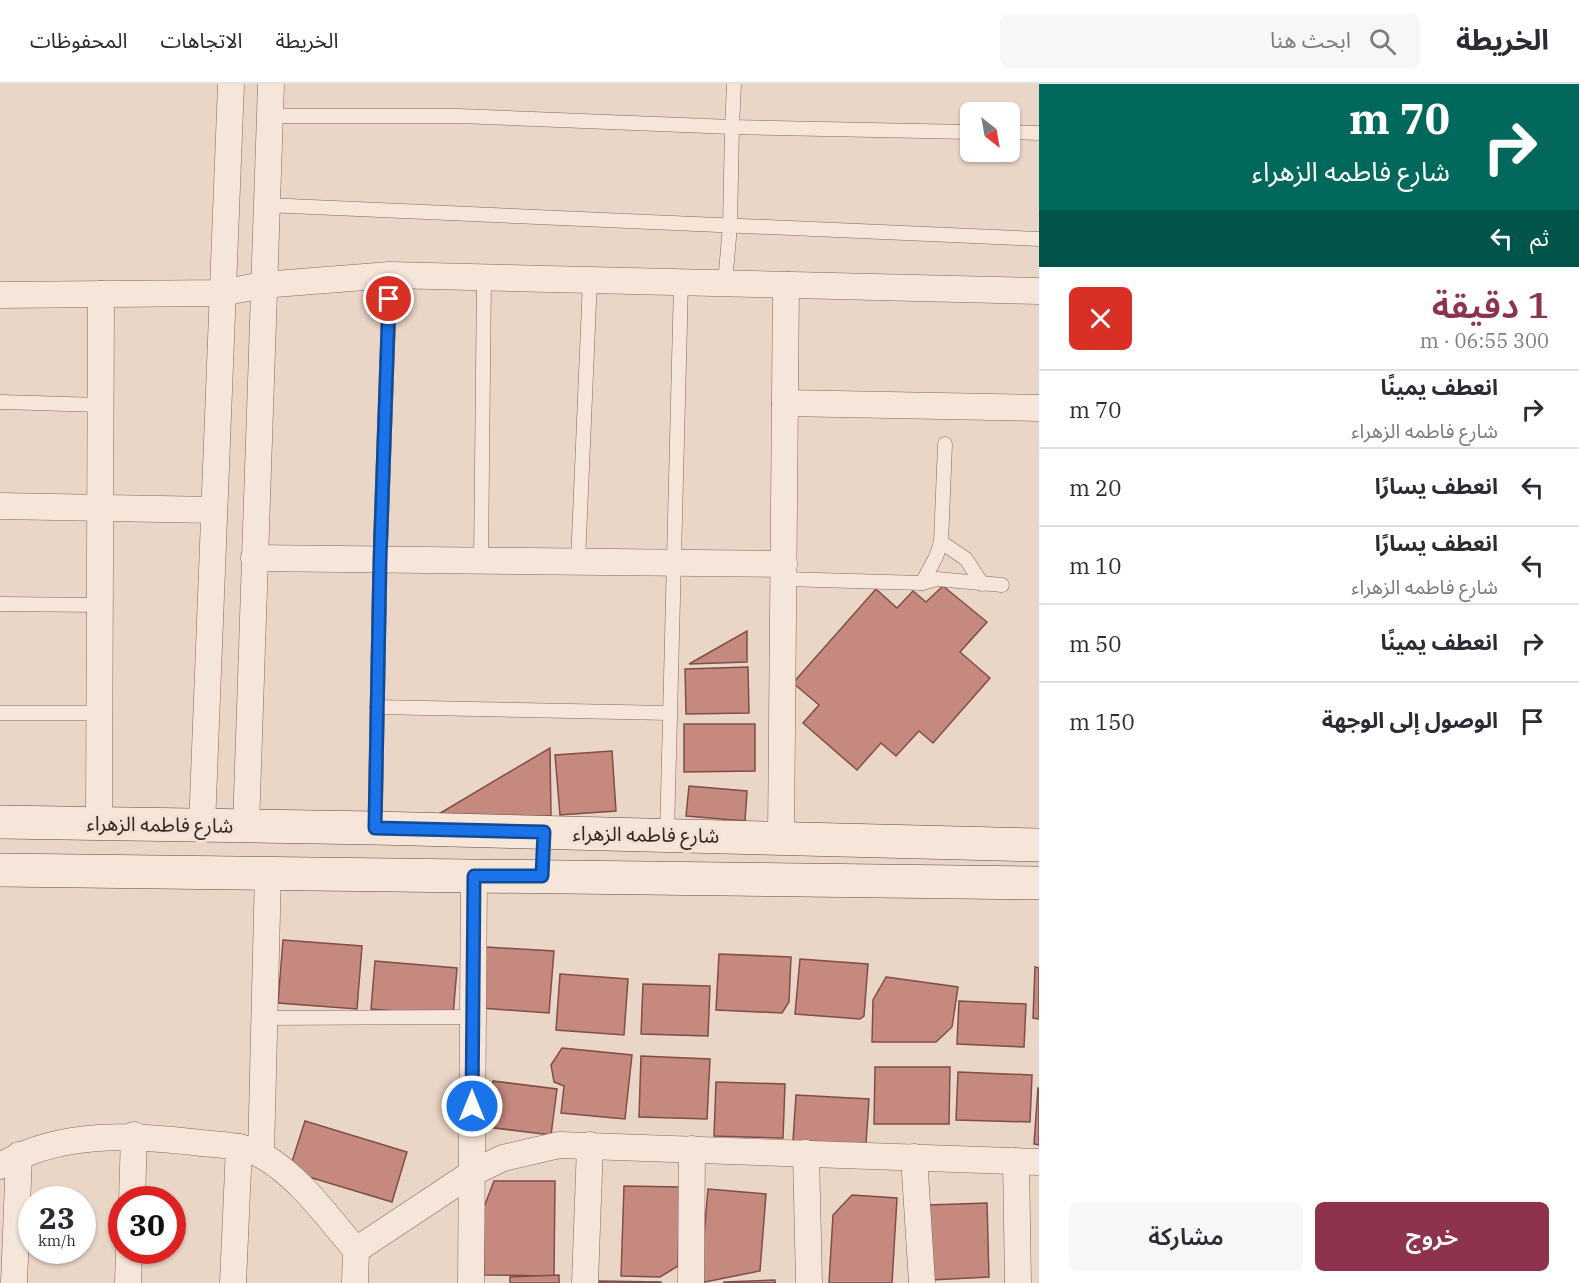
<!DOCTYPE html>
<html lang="ar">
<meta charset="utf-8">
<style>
:root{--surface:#fff;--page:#f7f7f7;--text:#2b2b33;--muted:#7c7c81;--line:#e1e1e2;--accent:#8e334d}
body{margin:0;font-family:"IBM Plex Serif","Noto Sans Arabic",serif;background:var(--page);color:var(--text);direction:rtl;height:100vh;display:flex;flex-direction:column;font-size:22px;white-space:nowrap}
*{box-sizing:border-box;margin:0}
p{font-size:20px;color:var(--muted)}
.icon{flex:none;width:33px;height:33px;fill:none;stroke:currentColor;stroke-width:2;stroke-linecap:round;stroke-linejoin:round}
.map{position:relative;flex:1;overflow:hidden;direction:ltr}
.details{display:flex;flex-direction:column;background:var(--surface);width:540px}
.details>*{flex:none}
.top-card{background:#00695c;color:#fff;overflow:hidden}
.needle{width:39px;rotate:149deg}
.controls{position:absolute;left:960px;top:18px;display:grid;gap:12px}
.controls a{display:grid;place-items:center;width:60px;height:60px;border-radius:9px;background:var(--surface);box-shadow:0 2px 4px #0004;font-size:30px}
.speed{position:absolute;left:18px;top:1102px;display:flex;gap:12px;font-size:30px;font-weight:700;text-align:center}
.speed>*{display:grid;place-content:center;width:78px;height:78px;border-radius:50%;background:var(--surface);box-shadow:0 2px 4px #0004;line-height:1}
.speed small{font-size:15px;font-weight:400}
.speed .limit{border:9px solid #d22;background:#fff;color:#111}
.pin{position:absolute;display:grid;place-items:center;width:51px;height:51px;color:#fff;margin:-26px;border:3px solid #fff;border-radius:50%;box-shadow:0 2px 6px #0007}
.me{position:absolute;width:66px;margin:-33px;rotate:0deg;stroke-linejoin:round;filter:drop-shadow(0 0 4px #0008)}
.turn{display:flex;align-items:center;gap:21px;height:126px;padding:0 30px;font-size:27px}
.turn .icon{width:78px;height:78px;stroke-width:2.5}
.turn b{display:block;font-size:42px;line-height:51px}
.then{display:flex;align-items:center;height:57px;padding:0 30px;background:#0003;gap:12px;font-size:22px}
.round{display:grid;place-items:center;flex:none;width:63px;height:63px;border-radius:9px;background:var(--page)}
.summary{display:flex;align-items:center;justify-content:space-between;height:102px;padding:0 30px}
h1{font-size:36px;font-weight:600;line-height:45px;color:var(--accent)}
.primary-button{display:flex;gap:12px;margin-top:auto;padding:12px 30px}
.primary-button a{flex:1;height:69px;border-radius:9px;background:var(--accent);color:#fff;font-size:24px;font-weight:600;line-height:69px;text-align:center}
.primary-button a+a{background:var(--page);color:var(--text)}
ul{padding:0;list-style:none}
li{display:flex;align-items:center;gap:18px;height:78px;padding:0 30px;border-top:2px solid var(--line)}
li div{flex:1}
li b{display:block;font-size:22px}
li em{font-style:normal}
header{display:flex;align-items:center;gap:36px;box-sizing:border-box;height:84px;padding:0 30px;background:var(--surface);border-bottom:2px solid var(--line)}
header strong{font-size:28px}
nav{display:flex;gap:33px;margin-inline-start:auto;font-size:21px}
.search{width:420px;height:54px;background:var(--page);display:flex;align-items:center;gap:15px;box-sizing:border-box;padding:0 21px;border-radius:9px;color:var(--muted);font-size:22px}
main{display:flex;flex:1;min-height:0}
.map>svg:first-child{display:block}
.building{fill:#c58980;stroke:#814d46;stroke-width:1.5}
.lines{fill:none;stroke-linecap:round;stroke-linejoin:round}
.lane-casing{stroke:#84675e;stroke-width:15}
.street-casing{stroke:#84675e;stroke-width:27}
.secondary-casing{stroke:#664941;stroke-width:34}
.lane{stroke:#f6e5d9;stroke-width:14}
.street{stroke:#f6e5d9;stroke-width:26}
.secondary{stroke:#f6e5d9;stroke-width:33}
.route-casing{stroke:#114b97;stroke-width:15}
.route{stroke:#1a73e8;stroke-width:10}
.labels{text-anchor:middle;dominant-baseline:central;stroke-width:6;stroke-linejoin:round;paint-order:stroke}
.street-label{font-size:20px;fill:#362520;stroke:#f2e2d6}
</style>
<header>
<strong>الخريطة</strong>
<div class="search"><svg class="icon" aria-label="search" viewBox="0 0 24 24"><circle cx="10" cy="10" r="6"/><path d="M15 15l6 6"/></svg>ابحث هنا</div>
<nav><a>الخريطة</a><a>الاتجاهات</a><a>المحفوظات</a></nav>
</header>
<main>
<section class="details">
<div class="top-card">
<div class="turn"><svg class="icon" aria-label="right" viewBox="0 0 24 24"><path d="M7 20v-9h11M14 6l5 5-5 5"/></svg><div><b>70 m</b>شارع فاطمه الزهراء</div></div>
<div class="then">ثم<svg class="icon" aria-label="left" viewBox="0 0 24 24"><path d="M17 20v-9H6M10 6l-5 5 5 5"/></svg></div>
</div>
<div class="summary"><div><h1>1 دقيقة</h1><p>300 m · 06:55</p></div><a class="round" style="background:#d93025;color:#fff"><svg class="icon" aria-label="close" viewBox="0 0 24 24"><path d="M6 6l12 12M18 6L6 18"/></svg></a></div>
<ul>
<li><svg class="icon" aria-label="right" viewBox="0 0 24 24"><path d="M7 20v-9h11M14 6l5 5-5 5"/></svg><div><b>انعطف يمينًا</b><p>شارع فاطمه الزهراء</p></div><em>70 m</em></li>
<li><svg class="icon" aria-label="left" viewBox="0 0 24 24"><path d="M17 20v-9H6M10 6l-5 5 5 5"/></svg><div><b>انعطف يسارًا</b></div><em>20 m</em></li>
<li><svg class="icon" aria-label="left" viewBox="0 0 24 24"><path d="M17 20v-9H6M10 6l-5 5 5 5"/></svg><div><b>انعطف يسارًا</b><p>شارع فاطمه الزهراء</p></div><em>10 m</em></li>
<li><svg class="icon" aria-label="right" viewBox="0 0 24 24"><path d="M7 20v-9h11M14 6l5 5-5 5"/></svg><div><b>انعطف يمينًا</b></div><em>50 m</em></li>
<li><svg class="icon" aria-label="arrive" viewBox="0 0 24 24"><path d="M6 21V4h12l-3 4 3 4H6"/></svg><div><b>الوصول إلى الوجهة</b></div><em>150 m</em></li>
</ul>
<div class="primary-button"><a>خروج</a><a>مشاركة</a></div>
</section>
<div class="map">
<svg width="1039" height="1199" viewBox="0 0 1039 1199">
<rect width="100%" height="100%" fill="#ead6c7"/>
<g class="building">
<path d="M943 502 987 538 960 568 990 594 933 659 919 647 896 672 881 659 857 686 803 639 819 621 793 599 876 505 897 524 913 507 926 518Z"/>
<path d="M747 547V578L689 580Z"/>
<path d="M748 583 749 629 686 630 685 585Z"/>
<path d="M684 640H755V687L684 688Z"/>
<path d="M550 664 551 732 432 734Z"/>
<path d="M612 667 616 727 560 731 555 671Z"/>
<path d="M689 702 747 707 745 737 686 732Z"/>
<path d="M283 856 362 862 357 925 278 919Z"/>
<path d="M486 863 554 867 549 929 481 924Z"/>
<path d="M719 870 791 873 789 918 782 929 716 926Z"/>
<path d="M800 875 868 880 864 932 860 935 795 930Z"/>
<path d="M375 877 457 884 453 932 371 925Z"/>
<path d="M1035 883 1039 884V935L1033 934Z"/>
<path d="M560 890 628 895 624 951 556 946Z"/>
<path d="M886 893 958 903 952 943 936 958H872L873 916Z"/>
<path d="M643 900 710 902 708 952 641 950Z"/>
<path d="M959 917 1026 920 1024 963 957 960Z"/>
<path d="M562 964 632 971 625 1035 561 1029 564 1002 554 998 551 981Z"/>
<path d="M641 972 710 975 707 1035 639 1033Z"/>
<path d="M875 983H950L949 1040H874Z"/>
<path d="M958 988 1032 991 1030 1038 956 1036Z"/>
<path d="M493 997 557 1005 551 1051 487 1043Z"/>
<path d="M716 998 785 1000 783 1054 714 1052Z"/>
<path d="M1038 1004H1039V1061L1034 1060Z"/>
<path d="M796 1011 869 1015 866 1060 793 1057Z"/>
<path d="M305 1037 407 1068 392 1118 289 1087Z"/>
<path d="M494 1097H555L554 1192 484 1191V1123Z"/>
<path d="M624 1102 680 1103 678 1182 660 1193 621 1192Z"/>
<path d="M708 1105 766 1110 760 1187 700 1199Z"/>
<path d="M852 1111 897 1114 892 1199H829L833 1131Z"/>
<path d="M987 1119 989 1193 931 1196 928 1121Z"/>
<path d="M559 1191V1199H510V1193Z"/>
<path d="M775 1196V1199H724V1198Z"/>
<path d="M599 1197 661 1198V1199H599Z"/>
</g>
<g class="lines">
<g class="lane-casing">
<g id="lane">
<path d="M734 0 732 43 970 48"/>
<path d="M269 32H459L732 43 730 142 725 199"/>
<path d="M1010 48 1039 49"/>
<path d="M266 121 1039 155"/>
<path d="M0 318 100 321"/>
<path d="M941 458 966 475 982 500"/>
<path d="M481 477 484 194"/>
<path d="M578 478 590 196"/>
<path d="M784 495 922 499 937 495 1002 501"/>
<path d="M922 499 936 473 941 458 945 360"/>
<path d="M0 520 100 521"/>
<path d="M377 623 669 629"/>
<path d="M0 629H99"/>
<path d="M375 744 380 475 390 191"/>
<path d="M667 751 681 198"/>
<path d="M265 934 473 933"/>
</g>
</g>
<g class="street-casing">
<g id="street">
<path d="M0 211 221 209 262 201 390 191 1039 207"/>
<path d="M785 319 1039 324"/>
<path d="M0 422 214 426"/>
<path d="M254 474 784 480"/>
<path d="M99 738 101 210"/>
<path d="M202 742 231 0"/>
<path d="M246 742 271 0"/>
<path d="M781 753 786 201"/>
<path d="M806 1069 809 1199"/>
<path d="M261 1071 268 788"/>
<path d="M914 1073 922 1199"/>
<path d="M1016 1077 1018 1199"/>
<path d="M0 1082C62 1046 133 1051 201 1059 221 1061 245 1061 263 1072 301 1094 328 1134 356 1166L355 1199"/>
<path d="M132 1116 134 1051"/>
<path d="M356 1166 472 1089 503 1074 559 1061 1039 1078"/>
<path d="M14 1199 19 1071"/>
<path d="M128 1199 129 1167"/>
<path d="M233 1199 239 1063"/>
<path d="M471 1199 474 792"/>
<path d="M585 1199 590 1061"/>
<path d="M691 1199 692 1065"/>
</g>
</g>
<g class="secondary-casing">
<g id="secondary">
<path d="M0 738 375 744 1039 761"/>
<path d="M0 786 1039 799"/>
</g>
</g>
<use href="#lane" class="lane"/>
<use href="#street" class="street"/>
<use href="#secondary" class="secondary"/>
</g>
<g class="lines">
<g class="route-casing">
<path id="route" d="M389 215 380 475 375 744 544 748 542 792H474L472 1022"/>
</g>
<use href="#route" class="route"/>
</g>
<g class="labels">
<g class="street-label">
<text transform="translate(160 740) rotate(1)">شارع فاطمه الزهراء</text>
<text transform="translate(646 750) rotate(1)">شارع فاطمه الزهراء</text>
</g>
</g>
</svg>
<div class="controls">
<a><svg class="needle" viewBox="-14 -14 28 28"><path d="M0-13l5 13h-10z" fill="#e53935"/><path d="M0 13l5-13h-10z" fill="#7c7c81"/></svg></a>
</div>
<div class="speed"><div>23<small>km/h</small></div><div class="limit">30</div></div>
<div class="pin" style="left:389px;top:215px;background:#d93025"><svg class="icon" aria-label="arrive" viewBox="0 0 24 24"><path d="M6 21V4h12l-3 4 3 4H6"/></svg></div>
<svg class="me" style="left:472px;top:1022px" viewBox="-20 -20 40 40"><circle r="17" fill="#1a73e8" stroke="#fff" stroke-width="3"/><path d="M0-11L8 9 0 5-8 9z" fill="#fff"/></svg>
</div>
</main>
